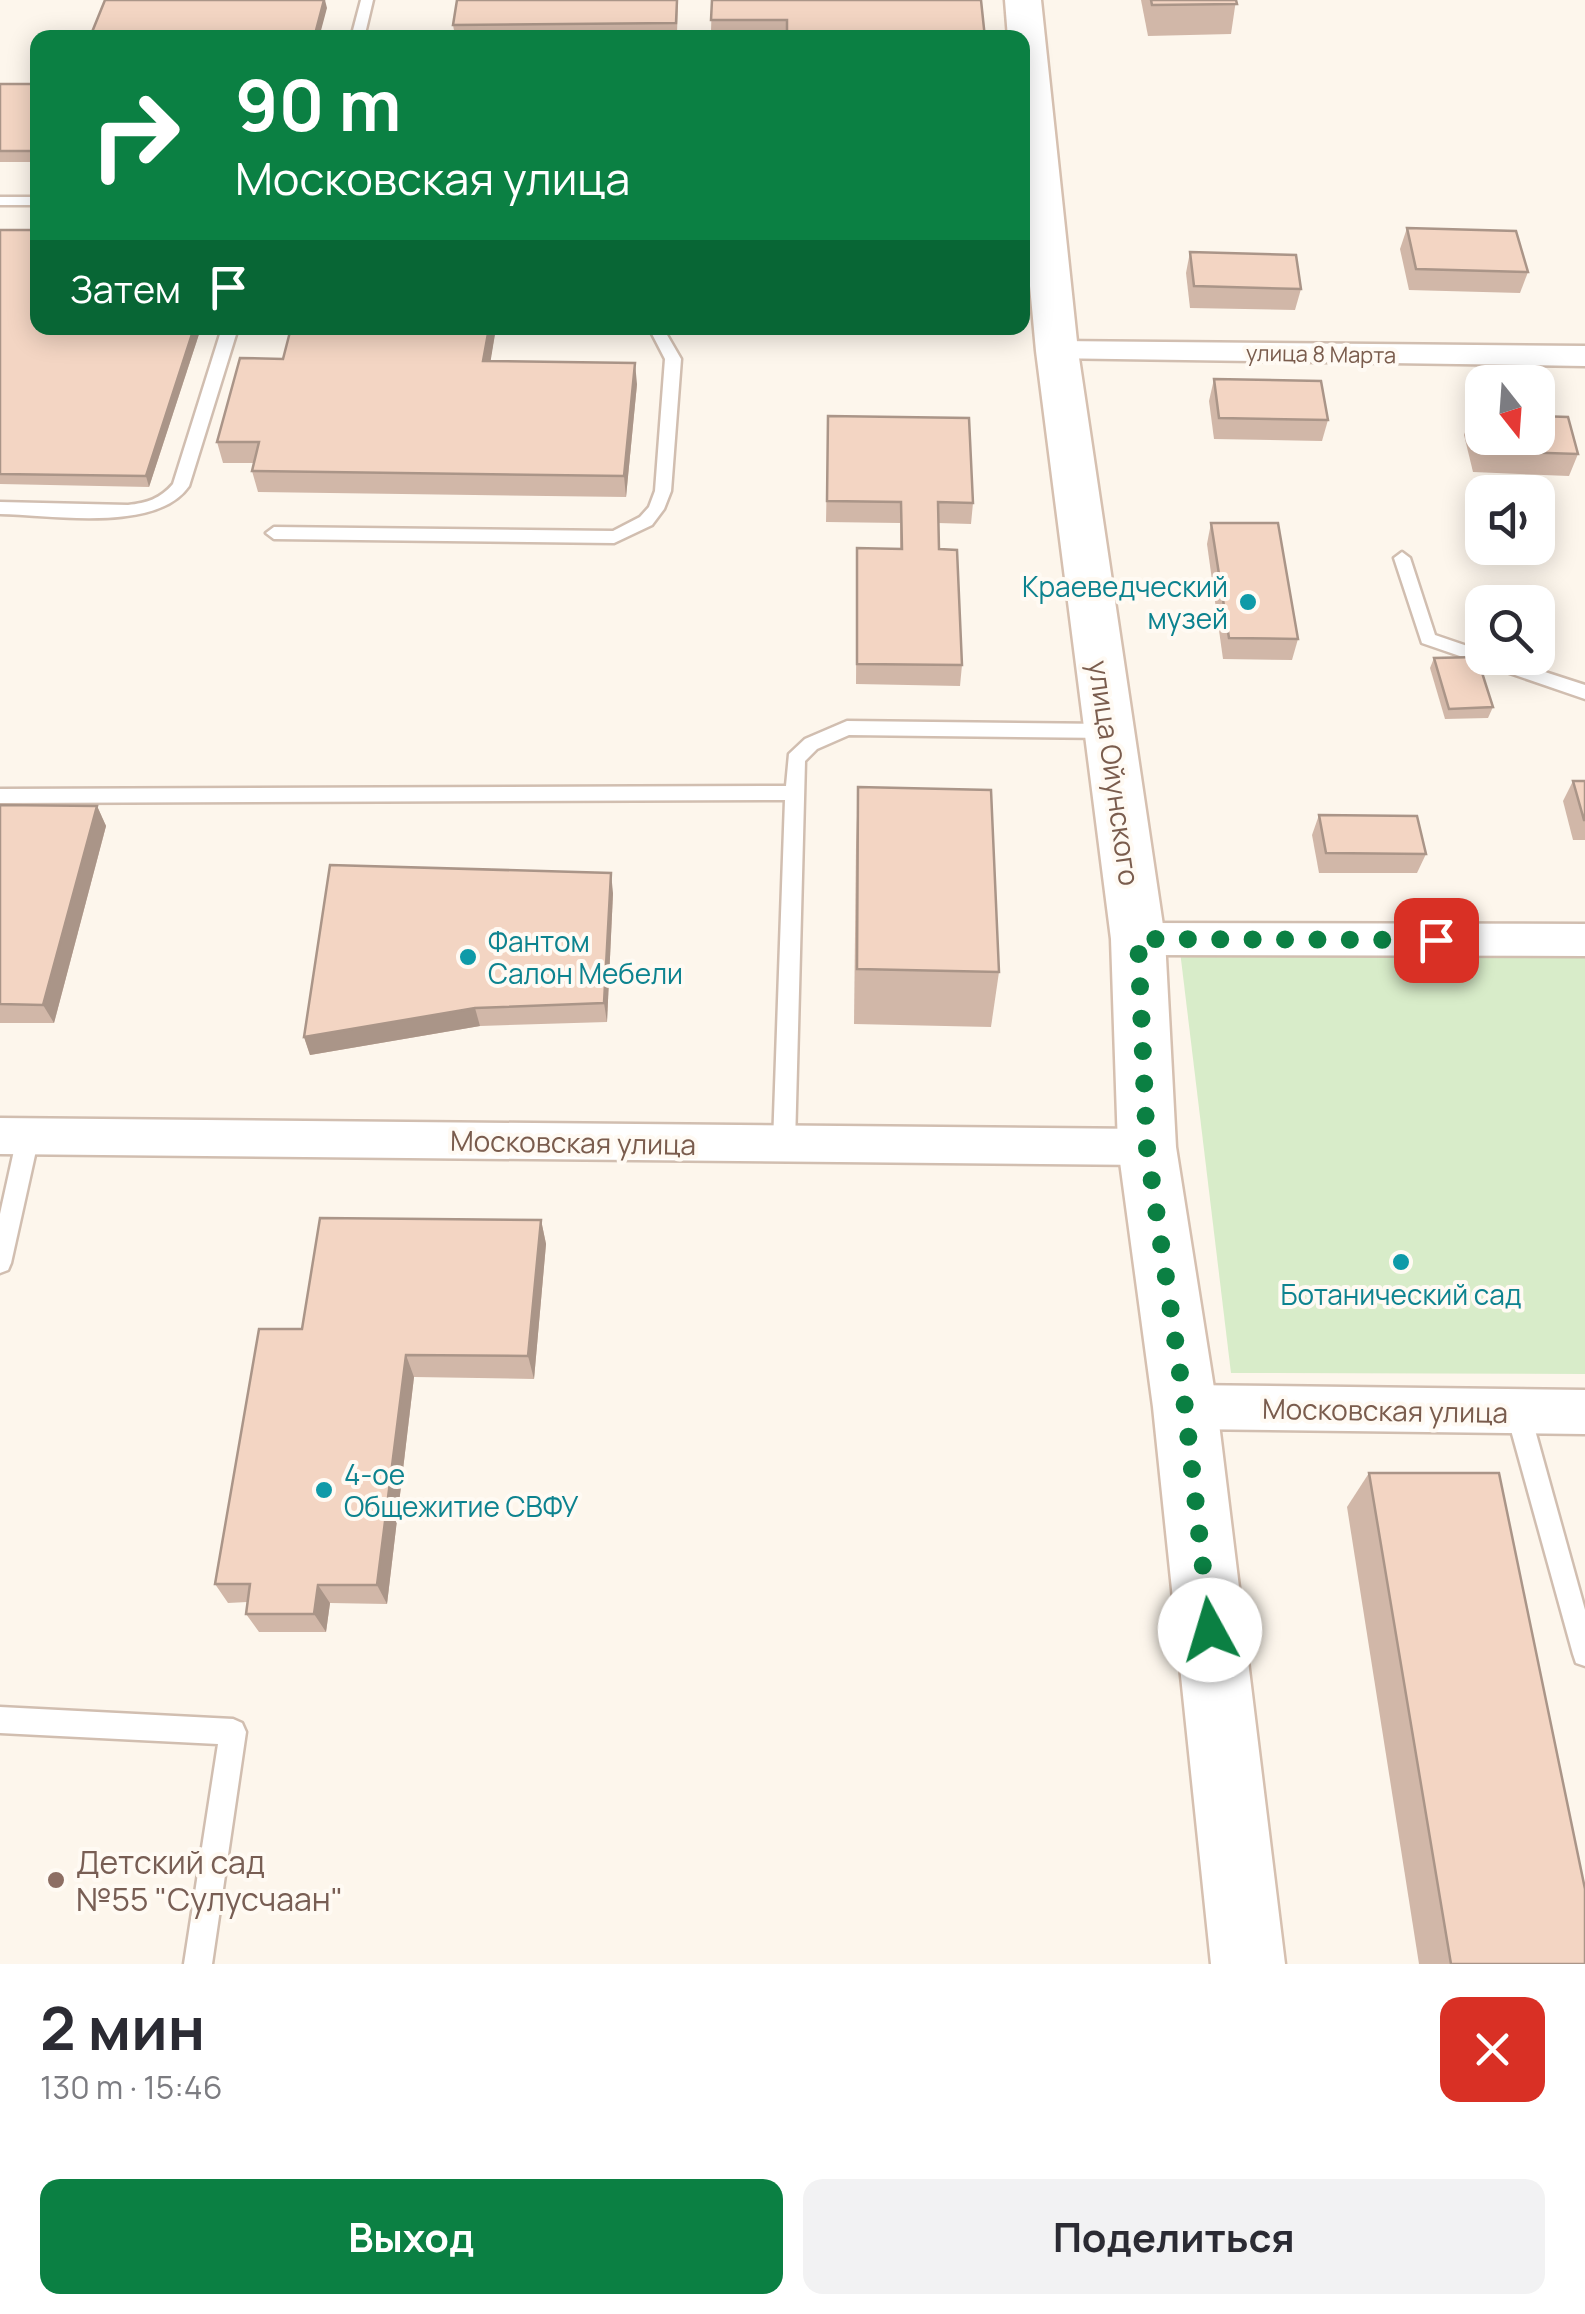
<!DOCTYPE html>
<html lang="ru">
<meta charset="utf-8">
<style>
:root{--surface:#fff;--page:#f2f2f3;--text:#2b2b33;--muted:#7c7c81;--accent:#0b8043}
body{margin:0;font-family:Manrope,sans-serif;background:var(--page);color:var(--text);height:100vh;display:flex;flex-direction:column;font-size:38px;white-space:nowrap}
*{box-sizing:border-box;margin:0}
p{font-size:32px;color:var(--muted)}
.icon{flex:none;width:55px;height:55px;fill:none;stroke:currentColor;stroke-width:2;stroke-linecap:round;stroke-linejoin:round}
.map{position:relative;height:1964px;overflow:hidden}
.drawer{display:flex;flex-direction:column;background:var(--surface);flex:1}
.drawer>*{flex:none}
.hud{position:absolute;left:30px;top:30px;width:1000px;height:305px;border-radius:20px;box-shadow:0 5px 25px #0003;background:#0b8043;color:#fff;overflow:hidden}
.needle{width:65px;rotate:163deg}
.controls{position:absolute;left:1465px;top:365px;display:grid;gap:20px}
.controls a{display:grid;place-items:center;width:90px;height:90px;border-radius:20px;background:var(--surface);box-shadow:0 5px 25px #0003;font-size:50px}
.pin{position:absolute;display:grid;place-items:center;width:85px;height:85px;color:#fff;margin:-42px;border-radius:20px;box-shadow:0 5px 15px #0006}
.me{position:absolute;width:110px;margin:-55px;rotate:354deg;stroke-linejoin:round;filter:drop-shadow(0 0 8px #0008)}
.turn{display:flex;align-items:center;gap:35px;height:210px;padding:0 40px;font-size:45px}
.turn .icon{width:130px;height:130px;stroke-width:2.5}
.turn b{display:block;font-size:70px;line-height:85px}
.then{display:flex;align-items:center;height:95px;padding:0 40px;background:#0003;gap:20px;font-size:38px}
.round{display:grid;place-items:center;flex:none;width:105px;height:105px;border-radius:20px;background:var(--page)}
.head{display:flex;align-items:center;justify-content:space-between;height:170px;padding:0 40px}
h1{font-size:60px;font-weight:700;line-height:75px}
.action{display:flex;gap:20px;margin-top:auto;padding:20px 40px}
.action a{flex:1;height:115px;border-radius:20px;background:var(--accent);color:#fff;font-size:40px;font-weight:700;line-height:115px;text-align:center}
.action a+a{background:var(--page);color:var(--text)}
.map>svg:first-child{display:block}
.green{fill:#d8ecc9}
.lines{fill:none;stroke-linecap:round;stroke-linejoin:round}
.lane-casing{stroke:#d1beb0;stroke-width:5}
.street-casing{stroke:#d1beb0;stroke-width:5}
.secondary-casing{stroke:#d6c0b0;stroke-width:5}
.lane{fill:#fff;fill-rule:evenodd}
.street{fill:#fff;fill-rule:evenodd}
.secondary{fill:#fff;fill-rule:evenodd}
.wall{fill:#d1b7a8}
.shaded-wall{fill:#aa9588}
.building{fill:#f3d5c3;stroke:#aa9588;stroke-width:2.5}
.route{stroke:#0b8043;stroke-width:18;stroke-dasharray:0 32.4}
.culture-dot{fill:#0f9aa8;stroke:#fffaf3;stroke-width:4}
.education-dot{fill:#8d6e63;stroke:#fffaf3;stroke-width:4}
.labels{text-anchor:middle;dominant-baseline:central;stroke-width:8;stroke-linejoin:round;paint-order:stroke}
.far-street-label{font-size:22px;fill:#7a5c4d;stroke:#fffaf3}
.culture-label{font-size:28px;fill:#0d838f;stroke:#fffaf3;text-anchor:start}
.street-label{font-size:28px;fill:#7a5c4d;stroke:#fffaf3}
.near-education-label{font-size:32px;fill:#785e54;stroke:#fffaf3;text-anchor:start}
</style>
<div class="map">
<svg width="1585" height="1964" viewBox="0 0 1585 1964">
<rect width="100%" height="100%" fill="#fdf6ec"/>
<path class="green" d="M1180 951 1585 954V1374L1231 1373Z"/>
<g class="lines">
<g class="lane-casing">
<g id="lane">
<path d="M361 0H373L364 38H351Z"/>
<rect x="0" y="197" width="38" height="8"/>
<path d="M222 328H238L189 486C157 533 52 515 0 514V502L128 505C147 503 160 499 173 484Z"/>
<path d="M649 328H663L681 359 671 491 664 509 652 525 614 543 274 539 266 533 274 527 613 531 640 517 649 507 655 491 665 359Z"/>
<path d="M1402 552 1410 558 1435 635 1482 651V658H1502L1585 685V699L1422 643 1394 558Z"/>
<path d="M847 721 1109 724 1118 731 1109 738 849 735 817 749 805 761 795 1144 791 1150 784 1153 777 1150 773 1144 785 800 0 803V789L786 786 789 754 805 739Z"/>
<path d="M28 1128 35 1131 39 1137 11 1263 8 1270 0 1273V1214L17 1137 21 1131Z"/>
<path d="M1518 1401 1526 1404 1530 1412 1585 1610V1666L1576 1663 1573 1654 1506 1412 1510 1404Z"/>
<path d="M0 1707 233 1719 242 1723 246 1732 212 1964H184L218 1744 0 1733Z"/>
</g>
</g>
<g class="street-casing">
<g id="street">
<path d="M1057 341 1585 346V366L1046 358 1042 351 1046 344Z"/>
<path d="M1138 923 1585 924V956L1138 955 1124 950 1118 939 1124 928Z"/>
<path d="M0 1118 1147 1129 1162 1134 1168 1147 1162 1160 1147 1165 0 1154Z"/>
<path d="M1185 1385 1585 1390V1434L1185 1429 1169 1422 1162 1407 1169 1392Z"/>
</g>
</g>
<g class="secondary-casing">
<path id="secondary" d="M1005 0H1041L1078 351 1165 939 1176 1147 1217 1407 1285 1964H1211L1153 1407 1118 1147 1111 939 1036 351 1022 199V38H1008Z"/>
</g>
<use href="#lane" class="lane"/>
<use href="#street" class="street"/>
<use href="#secondary" class="secondary"/>
</g>
<g class="wall">
<path d="M678 0 677 34 455 36 453 25Z"/>
<path d="M712 0 985 38H787V31H711Z"/>
<path d="M1141 0H1236L1231 34 1148 36Z"/>
<rect x="0" y="84" width="38" height="78"/>
<path d="M1407 228 1528 272 1520 293 1409 290 1400 249Z"/>
<path d="M0 230 201 328 149 487 0 484Z"/>
<path d="M1190 252 1301 289 1295 310 1190 308 1186 273Z"/>
<path d="M291 328H496L490 361 637 384 626 497 258 492 252 471 254 463H223L217 442 283 359Z"/>
<path d="M1214 379 1328 420 1322 441 1214 439 1209 401Z"/>
<path d="M1472 414 1578 454 1569 476 1473 472 1464 435Z"/>
<path d="M828 416 973 503 971 524 938 523 939 549 962 665 960 686 856 684 857 548 900 549V523L826 522Z"/>
<path d="M1211 523 1298 639 1292 660 1223 659 1207 544Z"/>
<path d="M1434 658 1493 707 1488 718 1445 719 1430 668Z"/>
<path d="M1573 781H1585V840H1573L1563 801Z"/>
<path d="M858 787 999 972 991 1027 854 1024 856 846Z"/>
<path d="M0 805 97 806 106 826 54 1023H0Z"/>
<path d="M1319 815 1426 854 1417 873H1319L1312 835Z"/>
<path d="M613 893 607 1022 480 1026 310 1055 304 1037Z"/>
<path d="M541 1220 546 1244 534 1379 414 1377 387 1604 330 1603 326 1632H259L246 1614 247 1602 228 1603 215 1584 302 1329Z"/>
<path d="M1369 1473 1585 1964H1419L1347 1507Z"/>
</g>
<g class="shaded-wall">
<path d="M324 0H325L327 8 319 38H314Z"/>
<path d="M194 328H201L149 487 146 476Z"/>
<path d="M489 328H496L487 383 483 361Z"/>
<path d="M635 363 637 384 626 497 624 476Z"/>
<path d="M97 806 106 826 54 1023 43 1005Z"/>
<path d="M611 873 613 893 607 1022 604 1003Z"/>
<path d="M475 1008 480 1026 310 1055 304 1037Z"/>
<path d="M541 1220 546 1244 534 1379 528 1356Z"/>
<path d="M406 1355 414 1377 387 1604 377 1585Z"/>
<path d="M318 1585 330 1603 326 1632 314 1614Z"/>
</g>
<g class="building">
<path d="M105 0H324L314 38 90 37Z"/>
<path d="M457 0H677L676 23 453 25Z"/>
<path d="M712 0H981L985 38H888V35L849 34V38H787V20H711Z"/>
<path d="M1151 0H1236L1237 4 1152 5Z"/>
<rect x="0" y="84" width="38" height="67"/>
<path d="M1407 228 1516 231 1528 272 1416 269Z"/>
<path d="M0 230H38V328H194L146 476 0 474Z"/>
<path d="M1190 252 1296 255 1301 289 1194 286Z"/>
<path d="M291 328H489L483 361 635 363 624 476 252 471 259 442H217L240 358 283 359Z"/>
<path d="M1214 379 1321 381 1328 420 1219 418Z"/>
<path d="M1472 414H1482V438H1538V416L1568 417 1578 454 1480 451Z"/>
<path d="M828 416 969 418 973 503 938 502 939 549 957 550 962 665 857 664V548L902 549 901 502 827 501Z"/>
<path d="M1211 523H1278L1298 639 1229 638Z"/>
<path d="M1477 657 1493 707 1449 709 1434 658Z"/>
<path d="M1573 781H1585V820H1584Z"/>
<path d="M858 787 991 790 999 972 857 969Z"/>
<path d="M0 805 97 806 43 1005 0 1004Z"/>
<path d="M1319 815 1417 816 1426 854 1326 853Z"/>
<path d="M330 865 611 873 604 1003 475 1008 304 1037Z"/>
<path d="M320 1218 541 1220 528 1356 406 1355 377 1585H318L314 1614H246L250 1584H215L259 1329H302Z"/>
<path d="M1369 1473H1499L1585 1889V1964H1451Z"/>
</g>
<g class="lines">
<path class="route" d="M1210 1630 1185 1407 1147 1148 1138 939 1436 940"/>
</g>
<g class="culture-dot">
<circle cx="1248" cy="602" r="10"/>
<circle cx="468" cy="957" r="10"/>
<circle cx="1401" cy="1262" r="10"/>
<circle cx="324" cy="1490" r="10"/>
</g>
<circle class="education-dot" cx="56" cy="1880" r="10"/>
<g class="labels">
<g class="far-street-label">
<text transform="translate(1321 354) rotate(1)">улица 8 Марта</text>
</g>
<g class="culture-label">
<text x="1228" y="586" text-anchor="end">Краеведческий<tspan x="1228" dy="32">музей</tspan></text>
<text x="488" y="941">Фантом<tspan x="488" dy="32">Салон Мебели</tspan></text>
<text x="1401" y="1294" text-anchor="middle">Ботанический сад</text>
<text x="344" y="1474">4-ое<tspan x="344" dy="32">Общежитие СВФУ</tspan></text>
</g>
<g class="street-label">
<text transform="translate(1115 773) rotate(82)">улица Ойунского</text>
<text transform="translate(573 1142) rotate(1)">Московская улица</text>
<text transform="translate(1385 1410) rotate(1)">Московская улица</text>
</g>
<g class="near-education-label">
<text x="76" y="1862">Детский сад<tspan x="76" dy="37">№55 "Сулусчаан"</tspan></text>
</g>
</g>
</svg>
<div class="controls">
<a><svg class="needle" viewBox="-14 -14 28 28"><path d="M0-13l5 13h-10z" fill="#e53935"/><path d="M0 13l5-13h-10z" fill="#7c7c81"/></svg></a>
<a><svg class="icon" aria-label="sound" viewBox="0 0 24 24"><path d="M4 9h4l5-4v14l-5-4H4zM17 9q2 3 0 6"/></svg></a>
<a><svg class="icon" aria-label="search" viewBox="0 0 24 24"><circle cx="10" cy="10" r="6"/><path d="M15 15l6 6"/></svg></a>
</div>
<div class="pin" style="left:1436px;top:940px;background:#d93025"><svg class="icon" aria-label="arrive" viewBox="0 0 24 24"><path d="M6 21V4h12l-3 4 3 4H6"/></svg></div>
<svg class="me" style="left:1210px;top:1630px" viewBox="-20 -20 40 40"><circle r="19" fill="#fff"/><path d="M0-13L10 11 0 6-10 11z" fill="#0b8043"/></svg>
<div class="hud">
<div class="turn"><svg class="icon" aria-label="right" viewBox="0 0 24 24"><path d="M7 20v-9h11M14 6l5 5-5 5"/></svg><div><b>90 m</b>Московская улица</div></div>
<div class="then">Затем<svg class="icon" aria-label="arrive" viewBox="0 0 24 24"><path d="M6 21V4h12l-3 4 3 4H6"/></svg></div>
</div>
</div>
<section class="drawer">
<div class="head"><div><h1>2 мин</h1><p>130 m · 15:46</p></div><a class="round" style="background:#d93025;color:#fff"><svg class="icon" aria-label="close" viewBox="0 0 24 24"><path d="M6 6l12 12M18 6L6 18"/></svg></a></div>
<div class="action"><a>Выход</a><a>Поделиться</a></div>
</section>
